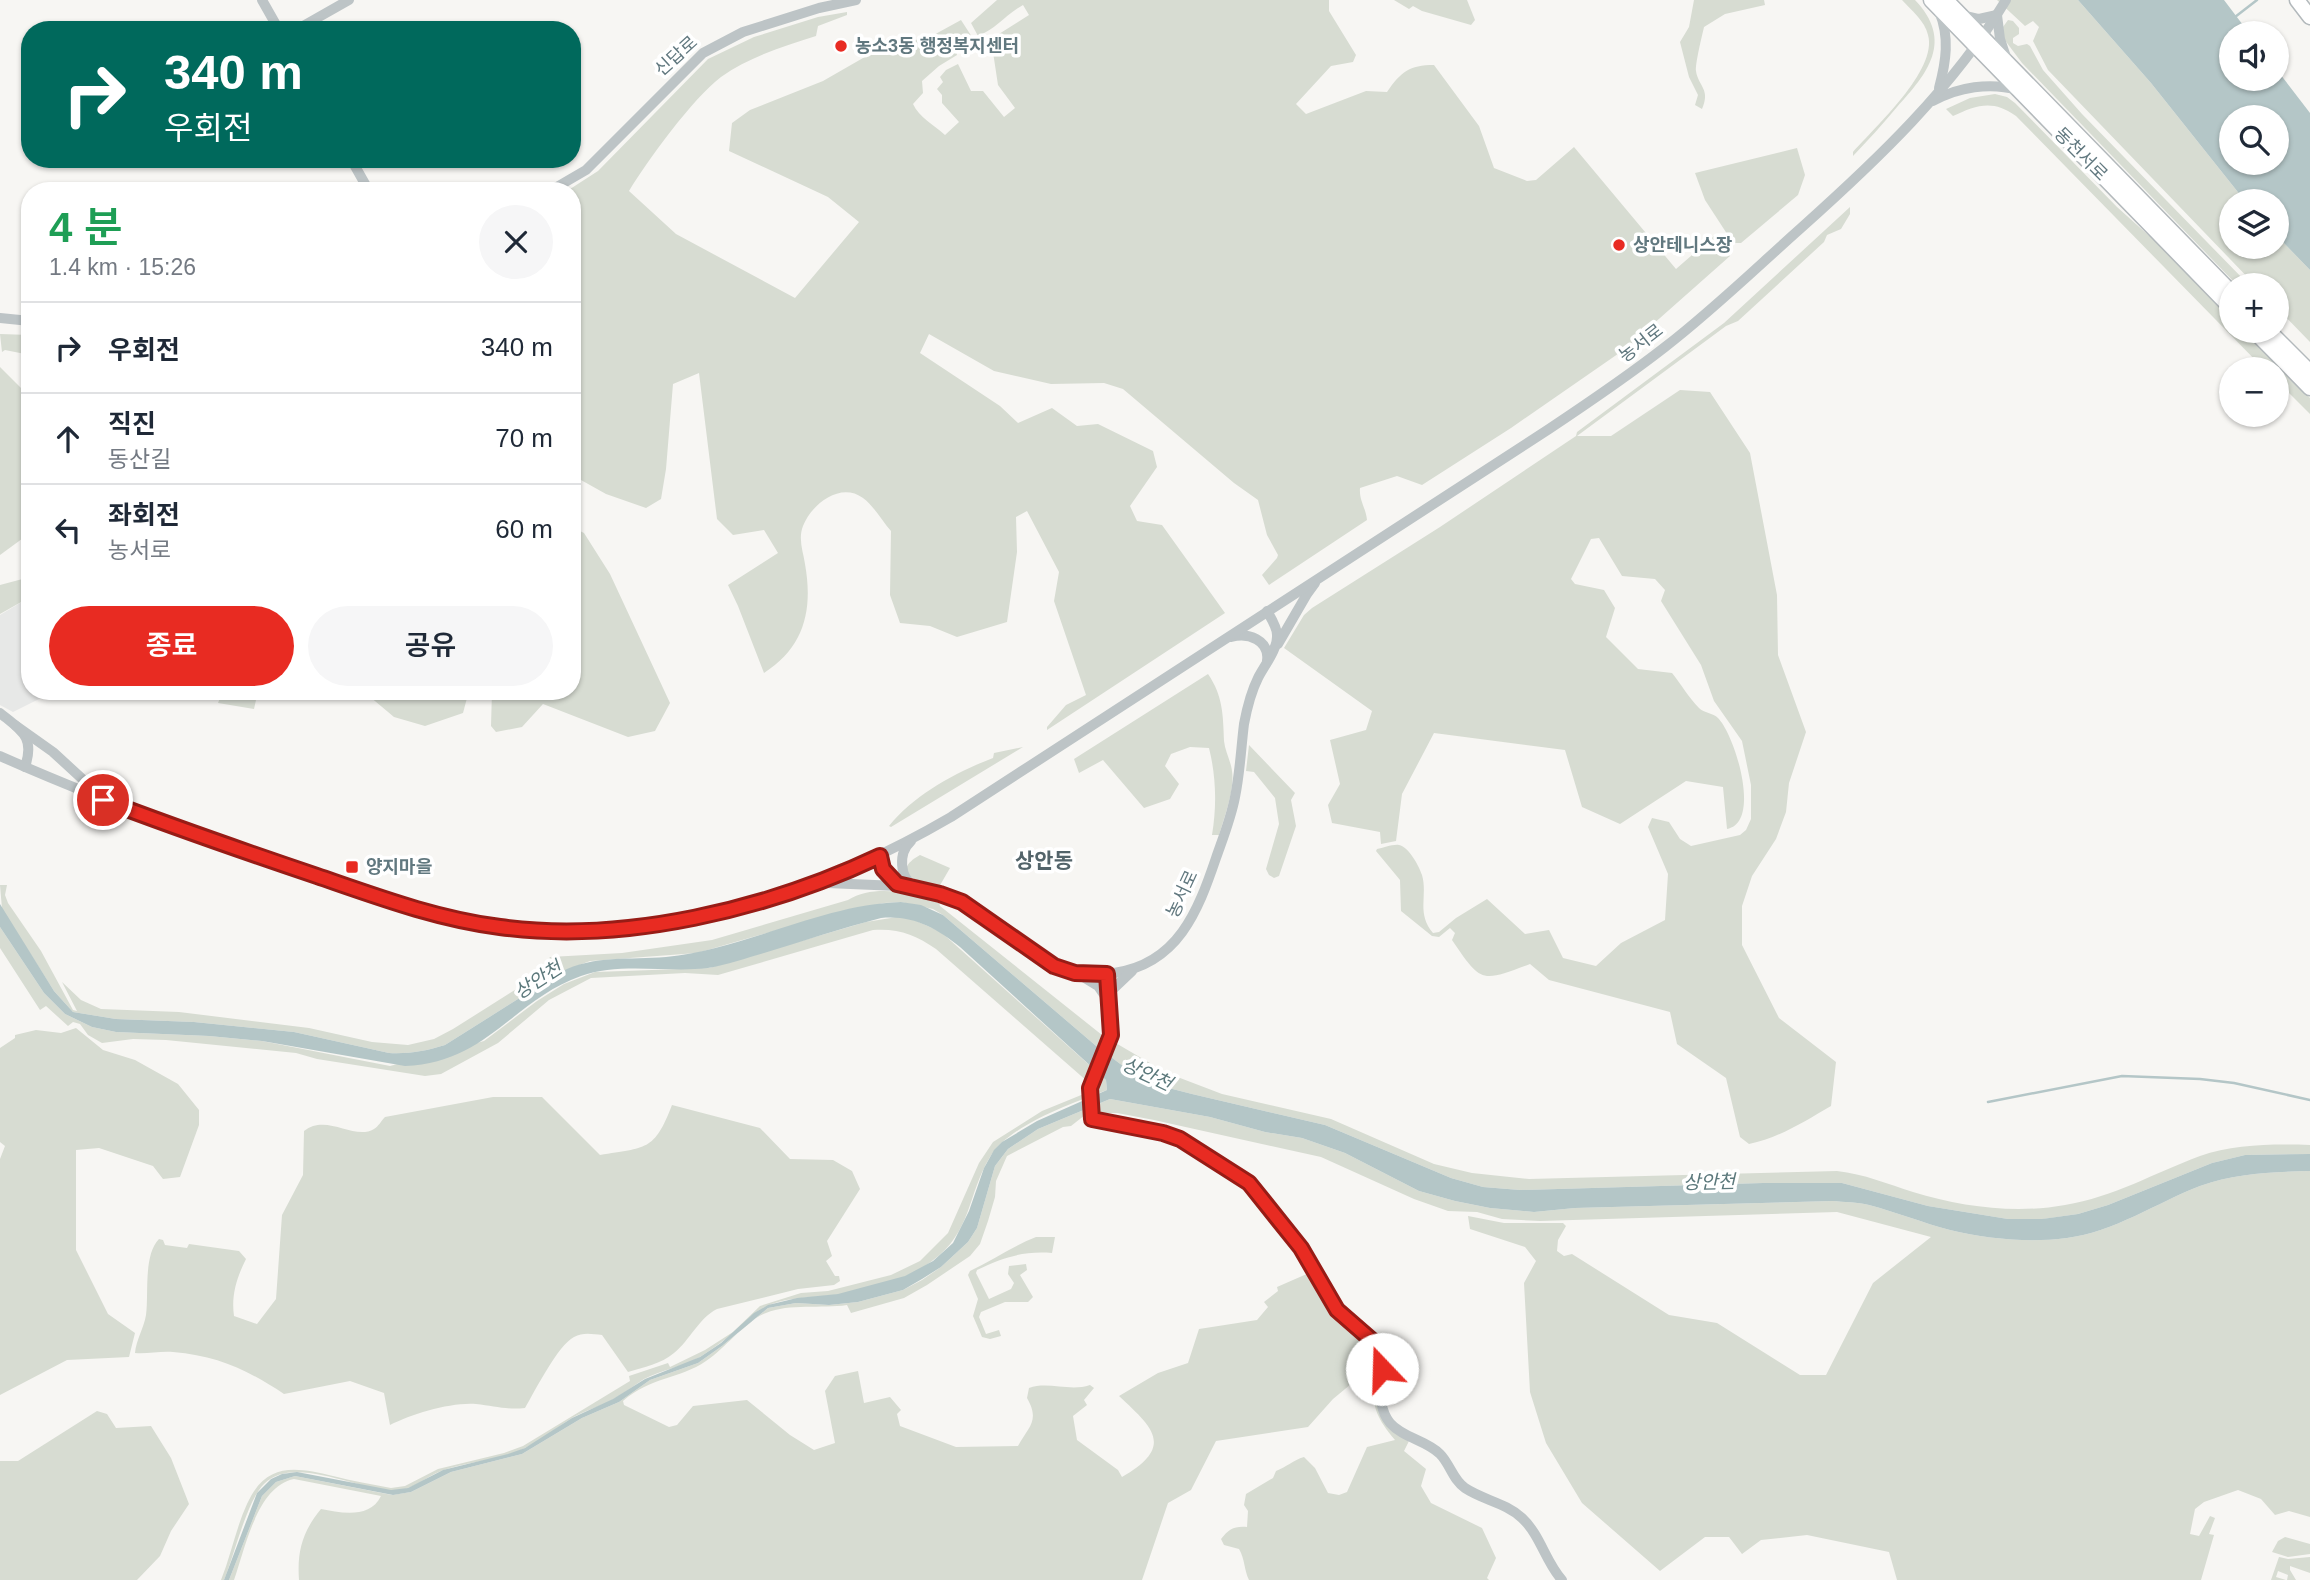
<!DOCTYPE html>
<html lang="ko">
<meta charset="utf-8">
<style>
:root{--surface:#fff;--page:#f6f6f7;--text:#1f2937;--muted:#747a83;--line:#e0e1e3;--accent:#e82b22}
body{margin:0;font-family:Arial,"Noto Sans KR",sans-serif;background:var(--page);color:var(--text);height:100vh;display:flex;flex-direction:column;font-size:26px;white-space:nowrap}
*{box-sizing:border-box;margin:0}
p{font-size:23px;color:var(--muted)}
.icon{flex:none;width:38px;height:38px;fill:none;stroke:currentColor;stroke-width:2;stroke-linecap:round;stroke-linejoin:round}
.map{position:relative;flex:1;overflow:hidden}
.side{position:absolute;left:21px;top:182px;width:560px;height:518px;display:flex;flex-direction:column;background:var(--surface);border-radius:28px;box-shadow:0 2px 5px #0004}
.side>*{flex:none}
.banner{position:absolute;left:21px;top:21px;width:560px;height:147px;border-radius:28px;box-shadow:0 2px 5px #0004;background:#00695c;color:#fff;overflow:hidden}
.buttons{position:absolute;left:2219px;top:21px;display:grid;gap:14px}
.buttons a{display:grid;place-items:center;width:70px;height:70px;border-radius:50%;background:var(--surface);box-shadow:0 2px 5px #0004;font-size:35px}
.pin{position:absolute;display:grid;place-items:center;width:60px;height:60px;color:#fff;margin:-30px;border:4px solid #fff;border-radius:50%;box-shadow:0 2px 7px #0007}
.me{position:absolute;width:77px;margin:-38px;rotate:339deg;stroke-linejoin:round;filter:drop-shadow(0 0 5px #0008)}
.turn{display:flex;align-items:center;gap:24px;height:147px;padding:0 28px;font-size:32px}
.turn .icon{width:91px;height:91px;stroke-width:2.5}
.turn b{display:block;font-size:49px;line-height:60px}
.round{display:grid;place-items:center;flex:none;width:74px;height:74px;border-radius:37px;background:var(--page)}
.head{display:flex;align-items:center;justify-content:space-between;height:119px;padding:0 28px}
h1{font-size:42px;font-weight:600;line-height:52px;color:#1e9e55}
.primary-button{display:flex;gap:14px;margin-top:auto;padding:14px 28px}
.primary-button a{flex:1;height:80px;border-radius:42px;background:var(--accent);color:#fff;font-size:28px;font-weight:600;line-height:80px;text-align:center}
.primary-button a+a{background:var(--page);color:var(--text)}
ul{padding:0;list-style:none}
li{display:flex;align-items:center;gap:21px;height:91px;padding:0 28px;border-top:2px solid var(--line)}
li div{flex:1}
li b{display:block;font-size:26px}
li em{font-style:normal}
.map>svg:first-child{display:block}
.built{fill:#e7e8e7}
.green{fill:#d7dcd2}
.water{fill:#b4c6c7;fill-rule:evenodd}
.lines{fill:none;stroke-linecap:round;stroke-linejoin:round}
.stream{stroke:#b4c6c7;stroke-width:2.5}
.major-casing{stroke:#b3b9bc;stroke-width:17}
.minor{stroke:#bdc4c6;stroke-width:10}
.major{stroke:#fff;stroke-width:14}
.route-casing{stroke:#971c16;stroke-width:18}
.route{stroke:#e82b22;stroke-width:12}
.poi-dot{fill:#e82b22;stroke:#fff;stroke-width:2.5}
.labels{text-anchor:middle;dominant-baseline:central;stroke-width:7;stroke-linejoin:round;paint-order:stroke}
.poi-label{font-size:18px;font-weight:bold;fill:#61787f;stroke:#fff;text-anchor:start}
.street-label{font-size:18px;fill:#61787f;stroke:#fff}
.water-label{font-size:19px;font-style:italic;fill:#5b787b;stroke:#fff}
.quarter-label{font-size:21px;font-weight:bold;fill:#53646a;stroke:#fff}
</style>
<div class="map">
<svg width="2310" height="1580" viewBox="0 0 2310 1580">
<rect width="100%" height="100%" fill="#f7f6f3"/>
<path class="built" d="M30 597V691H72L61 697 51 693 13 712 0 705V615Z"/>
<g class="green">
<path d="M997 0H1329V11L1356 55 1353 62 1331 66 1296 104 1306 114 1366 91 1387 92C1401 72 1409 65 1434 65L1479 126 1494 168 1527 181 1536 180 1574 147 1676 269 1715 235 1730 256 1625 349 1511 428 1422 485 1397 476 1360 488C1359 501 1366 508 1367 520L1269 585 1262 575 1277 558 1278 555 1267 535 1258 500 1234 483 1123 389 1104 383 1051 384 994 371 929 334 920 353 1000 406 1018 423 1052 408 1077 426 1098 424 1153 451 1157 467 1130 506 1137 521 1162 525 1225 613 1047 730V727L1066 705 1086 695 1054 601 1059 572 1027 511 1016 517 1017 552 1007 622 957 637 930 626 900 623 890 595 891 531C882 521 874 506 863 498 840 481 811 505 803 526 798 539 803 551 805 564 813 609 805 647 764 673L738 606 728 585 778 553 764 530 733 535 717 519 699 373 673 384 666 469 661 499 646 508 606 494 572 475V191H567L598 171 708 59 754 37 818 17 847 12V15L818 26 816 36C784 46 749 57 721 77 693 98 648 160 629 191L676 234 795 298 859 222 828 197 729 151 732 123 750 110 823 81 870 54 896 44 930 37 961 20 972 37 954 43 957 55 939 66 922 81 923 93 913 104C919 117 934 125 945 135L959 122 942 103V95L937 89 943 82 940 77 946 70 958 64 971 91H983L1004 117 1015 108 998 85 991 39 1029 15 1023 5C1005 15 996 29 978 36L971 23Z"/>
<path d="M1394 0H1467L1475 20 1471 25 1422 11 1413 6 1409 9Z"/>
<path d="M1694 0H1764L1765 5 1725 14 1704 27C1702 36 1695 64 1696 71 1698 86 1711 89 1702 109L1695 105 1698 95 1689 77 1680 42 1689 27Z"/>
<path d="M1902 0H1915C1954 41 1928 73 1897 107 1883 124 1868 140 1853 156V152C1875 127 1938 70 1928 35 1925 21 1911 10 1902 0Z"/>
<path d="M1997 0H2078L2151 83 2245 201H2231V247H2277V236L2310 270V342L2277 308V285H2255L2048 70 2033 41 2039 27 2033 21 2025 26Z"/>
<path d="M2008 20 2013 21 2019 28V34L2013 38V43L2018 46 2027 44 2030 46 2043 70 2082 114 2249 285H2237L2022 63 2004 39 2003 27Z"/>
<path d="M1995 94 2007 97 2015 103 2117 207 2176 260 2231 317V331H2245L2310 398V414L2277 381V369H2264L2016 116C1993 99 1976 105 1953 116L1946 109 1970 98Z"/>
<path d="M1797 148 1805 175 1798 195 1741 243H1733L1705 200 1695 173Z"/>
<path d="M1850 207V214L1841 229 1827 235 1824 242 1738 321 1726 326 1577 436H1611L1680 390 1710 392 1750 453 1777 595 1778 655 1806 732 1789 783 1786 812 1776 839 1752 876 1742 906V945L1779 1018 1836 1062 1831 1106C1805 1121 1779 1138 1749 1144L1740 1137 1726 1078 1677 1044 1670 1012 1549 980 1530 964C1481 982 1482 984 1452 940L1455 933 1450 928 1439 937 1432 936 1401 911 1400 880 1376 851 1377 849C1383 848 1393 844 1399 845 1409 847 1419 866 1422 875 1428 896 1416 913 1433 933L1439 932 1456 918 1487 899 1525 934 1549 930 1563 958 1596 966 1621 943 1665 920 1668 874 1648 827 1652 818 1669 822 1680 839 1691 846 1740 835 1746 830 1751 819V785L1742 741 1714 701 1701 665 1661 601 1665 590 1655 579 1622 576 1599 538 1591 539 1571 579 1575 584 1604 590 1615 608 1606 637 1638 669 1672 673C1681 684 1689 698 1699 708 1704 713 1713 713 1718 718 1735 735 1762 823 1727 829L1723 787 1686 781 1620 824 1582 807 1565 750 1434 733 1402 794 1396 841 1381 844 1380 832 1332 823 1328 805 1340 784 1330 740 1366 730 1372 711 1284 648 1304 615 1312 608 1440 527 1576 436 1577 432 1724 323Z"/>
<path d="M0 334 30 335V355L5 350 2 352Z"/>
<path d="M0 367 30 397V533L0 555Z"/>
<path d="M572 527 584 533 610 574 670 703 655 731 628 737 543 704 522 727 496 732 491 726 492 691H572Z"/>
<path d="M30 577V597L0 614V585Z"/>
<path d="M1208 674C1223 696 1223 715 1224 741 1225 751 1231 762 1232 771 1235 789 1224 818 1219 835H1212C1217 805 1216 776 1209 748L1190 747 1171 754 1165 766 1179 784 1170 799 1144 808 1103 760 1079 773 1074 759Z"/>
<path d="M218 691H258L254 709 218 703 220 698Z"/>
<path d="M363 691H479L467 698 463 713 425 726 394 717Z"/>
<path d="M1249 745 1295 793 1291 800 1296 826 1279 876 1274 878 1269 875 1266 869 1279 824 1275 798 1254 772 1246 771Z"/>
<path d="M1023 747 891 827 889 826C914 795 956 772 993 758L994 753Z"/>
<path d="M920 855 950 868 939 887C920 883 888 873 920 855Z"/>
<path d="M0 885H7L5 895 8 903 41 951 73 1010 77 1011 62 982 81 1000 101 1009 179 1012 309 1028 372 1042 408 1045 434 1039 453 1029 534 978 550 957 622 953 712 940 848 900C874 884 910 893 938 900L940 906 1102 1035 1167 1073 1222 1094 1331 1119 1434 1164 1472 1173 1529 1179 1837 1171C1864 1174 1888 1184 1913 1192 1962 1207 2015 1214 2065 1205 2114 1197 2154 1173 2200 1156 2234 1144 2274 1144 2310 1145V1154L2245 1155 2212 1163 2108 1205 2078 1214 2043 1219H2008L1928 1206 1842 1183H1763L1520 1190 1483 1187 1451 1178 1325 1125 1192 1094 1157 1085 1135 1075 1095 1045 943 915 933 909 901 902 884 903 830 915 697 953 590 961 561 972 445 1045C426 1051 409 1054 389 1053L294 1032 194 1022 116 1019 73 1012 54 991 2 909Z"/>
<path d="M897 917 912 919 941 932 1106 1080 1107 1090C1073 1103 1009 1125 990 1157 967 1195 972 1232 932 1261 903 1283 860 1293 824 1296 804 1298 783 1298 765 1307 753 1312 745 1323 735 1331 724 1341 712 1349 700 1357 682 1367 661 1370 644 1379 633 1386 623 1394 612 1400 599 1407 584 1411 572 1418 556 1428 542 1440 525 1448 499 1461 468 1461 441 1471 426 1477 412 1490 396 1491 359 1491 294 1454 264 1484 247 1500 234 1556 224 1580H221C231 1555 236 1528 247 1504 266 1462 295 1467 333 1476 352 1481 372 1484 391 1488L405 1486 438 1469 504 1453 523 1446 630 1381 629 1376 668 1363 670 1367 705 1350 733 1332 760 1306 801 1293 828 1291 891 1275 920 1261 948 1233 979 1163 993 1142 1042 1111 1096 1089 936 949C916 935 898 928 873 930L718 975 685 973 591 978 549 1000 498 1043 441 1074 425 1076 317 1059 296 1053 166 1040 133 1039 102 1043 88 1035 80 1024 73 1022 68 1026 46 1006 40 1010 0 948V927L44 993 65 1014 92 1027 116 1032 209 1036 262 1041 390 1066 484 1041 537 1001 564 984 595 972 709 968 866 922Z"/>
<path d="M76 1028 103 1050 135 1060 178 1084 199 1110V1125L180 1177 163 1179 153 1166 99 1148 76 1150V1250L108 1314 135 1333 129 1357 67 1360 0 1395V1159L5 1146 0 1142V1048L15 1038V1035L36 1030 61 1033Z"/>
<path d="M493 1097H542L600 1155C646 1147 654 1152 672 1105L760 1128 790 1159 833 1160 852 1171 860 1189 827 1241 832 1256 826 1261 835 1276H839L840 1281 834 1285 798 1289 717 1309C699 1318 690 1340 674 1353 661 1364 644 1367 628 1372L602 1335C592 1334 583 1332 574 1337 558 1345 535 1391 525 1408 507 1410 494 1406 476 1404 451 1402 412 1414 390 1425L384 1393 350 1381 284 1394C246 1369 218 1356 173 1352 160 1351 147 1354 135 1353 136 1340 144 1328 146 1315 149 1295 143 1255 159 1239L163 1240 165 1245 187 1248 189 1244 239 1251 246 1259C237 1277 231 1295 234 1316L257 1324 276 1299 282 1215 303 1175 304 1131C327 1113 354 1141 374 1129 378 1127 382 1120 385 1117Z"/>
<path d="M1110 1099 1210 1117 1265 1132 1302 1138 1345 1153 1419 1191 1455 1201 1490 1208 1534 1212 1575 1208 1832 1201C1844 1202 1857 1202 1869 1205 1896 1212 1923 1223 1950 1230 1987 1239 2029 1243 2067 1238 2114 1232 2156 1203 2200 1186 2236 1173 2273 1172 2310 1171V1517L2289 1511 2275 1515 2261 1499 2238 1490 2204 1502 2195 1509 2190 1534 2199 1536 2210 1516 2215 1518 2209 1534 2214 1535 2201 1580H1897L1889 1552 1807 1535 1761 1540 1742 1554 1729 1537H1705L1660 1571 1582 1503 1546 1443 1530 1392 1524 1283 1536 1261 1525 1247 1470 1229 1468 1216 1504 1223H1563L1566 1226 1558 1240 1557 1251 1564 1256 1572 1254 1669 1315 1717 1323 1800 1375H1826L1873 1283 1931 1237 1837 1212 1540 1221 1502 1219 1477 1212 1448 1211 1414 1199 1321 1157 1154 1120 1117 1113H1098L1085 1115 1071 1126 1063 1127 1007 1156 996 1181 995 1197 988 1221 980 1244 970 1256 927 1285 904 1298 851 1313 847 1305C821 1309 790 1303 766 1313 745 1321 726 1348 706 1361 680 1379 650 1377 623 1401L624 1405 669 1427 677 1425 693 1406 747 1400 790 1435 814 1450 835 1443 825 1391 835 1376 858 1371 864 1403 890 1397 901 1410 897 1414 900 1426 956 1447 1018 1446C1029 1426 1040 1421 1027 1398L1029 1388C1048 1381 1070 1392 1090 1385L1094 1388 1084 1400 1087 1405 1073 1416 1077 1440 1118 1470 1122 1477C1176 1446 1152 1427 1119 1396L1158 1373 1188 1363 1199 1329 1257 1320 1268 1307 1264 1302 1278 1291 1277 1287 1309 1273C1318 1291 1326 1310 1341 1323 1353 1332 1367 1336 1374 1350 1382 1367 1370 1387 1378 1404 1383 1415 1401 1431 1409 1441L1404 1451 1426 1469 1421 1486 1431 1503 1482 1528 1496 1558 1487 1578 1489 1580H1249C1244 1570 1245 1559 1239 1549L1224 1545 1221 1539C1229 1529 1234 1526 1247 1527L1248 1511 1244 1505 1246 1494 1273 1478 1276 1471C1287 1467 1293 1460 1304 1457L1315 1468 1328 1493 1339 1495 1347 1492 1367 1447 1395 1440C1370 1410 1373 1402 1374 1365L1333 1399 1308 1427 1216 1441 1191 1490 1168 1503 1142 1580H299C297 1552 302 1532 321 1509 341 1513 370 1519 381 1496L294 1479C257 1486 245 1549 234 1580H229L262 1496 276 1482 295 1476 392 1495 411 1492 451 1472 522 1454 582 1418 619 1402 650 1380 698 1363 722 1346 768 1308 796 1303 829 1305 858 1302 903 1290 922 1280 941 1267 968 1242 977 1228 995 1166 1008 1149 1038 1129Z"/>
<path d="M1036 1237H1055L1052 1253C1023 1251 1004 1257 977 1270L976 1273 989 1299 1011 1289 1014 1283 1008 1274 1009 1266 1026 1264 1027 1270 1020 1275 1033 1297 1028 1302H1005L981 1312 979 1317 986 1334 999 1330 1001 1336 990 1339 982 1337 973 1316 978 1299 968 1275 970 1271C993 1260 1013 1246 1036 1237Z"/>
<path d="M97 1411 107 1414 116 1428 151 1426 171 1458 189 1504 171 1531 160 1556 137 1580H0V1461H18Z"/>
<path d="M2285 1537 2310 1544V1554L2288 1557 2272 1552 2278 1541Z"/>
<path d="M2279 1557 2288 1559 2310 1557V1573L2290 1566V1570L2296 1580H2287L2288 1575 2278 1571 2276 1577 2286 1580H2271Z"/>
</g>
<g class="water">
<path d="M2078 0H2224L2249 33H2231V79H2277V70L2310 113V270L2277 236V201H2245L2151 83ZM2231 117H2277V163H2231Z"/>
<path d="M901 902 921 905 943 915 1095 1045 1135 1075 1157 1085 1192 1094 1325 1125 1451 1178 1483 1187 1520 1190 1763 1183H1842L1928 1206 2008 1219H2042L2078 1214 2108 1205 2212 1163 2245 1155 2310 1154V1171C2273 1172 2236 1173 2200 1186 2156 1203 2114 1232 2067 1238 2029 1243 1987 1239 1950 1230 1923 1223 1896 1212 1869 1205 1857 1202 1844 1202 1832 1201L1575 1208 1534 1212 1490 1208 1455 1201 1419 1191 1345 1153 1302 1138 1265 1132 1210 1117 1110 1099 1038 1129 1008 1149 995 1166 977 1228 968 1242 941 1267 922 1279 903 1290 858 1302 829 1305 796 1303 768 1308 722 1346 698 1363 650 1380 619 1402 582 1418 522 1454 451 1472 411 1492 393 1495 295 1476 276 1482 262 1496 229 1580H224L257 1493 271 1479 282 1474 297 1472 391 1490 408 1488 443 1470 508 1454 525 1448 572 1418 613 1399 645 1379 700 1357 721 1343 754 1313 768 1305 797 1298 838 1294 905 1276 933 1261 953 1243 969 1211 984 1168 994 1150 1002 1142 1037 1121 1107 1090 1106 1080 960 947C936 928 913 915 881 918 842 928 803 941 764 953 746 958 727 965 708 968 668 973 619 962 581 976 513 1000 487 1063 405 1066L262 1041 209 1036 116 1032 92 1027 65 1014 44 993 0 927V904L54 991 73 1012 116 1019 194 1022 294 1032 389 1053C409 1054 426 1051 445 1045L561 972C593 955 630 960 666 957 746 949 823 904 901 902Z"/>
</g>
<g class="lines">
<g class="stream">
<path d="M2235 17 2257 0"/>
<path d="M1988 1102 2122 1076 2200 1079 2234 1083 2310 1100"/>
</g>
<g class="major-casing">
<g id="major">
<path d="M1931 0 2231 308"/>
<path d="M1946 0 2231 292"/>
<path d="M2297 0 2310 17"/>
<path d="M2254 331 2310 388"/>
<path d="M2269 331 2310 372"/>
</g>
</g>
<g class="minor">
<path d="M262 0 279 30"/>
<path d="M1939 11C1950 37 1946 62 1939 88"/>
<path d="M1962 15 1979 19 1997 15"/>
<path d="M1997 15 2000 39 2007 60"/>
<path d="M296 30 349 0"/>
<path d="M1933 101C1958 87 1990 82 2018 90"/>
<path d="M351 159 369 191"/>
<path d="M550 191 586 170 703 53 743 32 819 8 856 0"/>
<path d="M0 318 30 321"/>
<path d="M1231 637C1248 632 1270 640 1267 661"/>
<path d="M1278 644 1307 594 1315 583"/>
<path d="M0 713C22 731 35 737 25 767"/>
<path d="M15 725 53 752 102 797"/>
<path d="M0 756C140 818 285 866 430 914 615 956 790 911 951 817L1549 429C1588 403 1628 376 1665 347 1713 310 1756 268 1801 228 1877 160 1953 88 2006 0"/>
<path d="M911 841C898 853 899 878 915 887"/>
<path d="M880 856C888 896 934 886 965 904 1000 924 1029 958 1067 971 1081 975 1099 975 1114 973 1178 964 1198 911 1216 858 1223 838 1231 818 1235 797 1240 773 1241 748 1244 724 1247 708 1251 692 1258 678 1264 666 1278 649 1277 635 1277 627 1271 618 1267 611"/>
<path d="M827 883 898 886"/>
<path d="M1107 974 1111 1035 1090 1089 1092 1119 1180 1139 1249 1183C1272 1206 1295 1235 1311 1263 1320 1279 1325 1297 1337 1310 1349 1324 1372 1333 1379 1351 1388 1375 1372 1400 1390 1423 1403 1438 1426 1440 1440 1454 1450 1464 1453 1480 1465 1488 1483 1500 1506 1503 1522 1518 1541 1536 1545 1561 1562 1580"/>
<path d="M1080 975 1098 986 1107 999"/>
<path d="M1109 999 1113 989 1132 971"/>
</g>
<use href="#major" class="major"/>
</g>
<g class="lines">
<g class="route-casing">
<path id="route" d="M103 800C174 827 246 852 317 876 378 897 437 919 500 927 624 944 768 909 880 856L883 869 897 884 940 894 962 902 1054 966 1075 973 1107 974 1111 1035 1090 1088 1092 1119 1163 1133 1180 1139 1249 1183 1301 1248 1337 1310 1376 1344 1382 1369"/>
</g>
<use href="#route" class="route"/>
</g>
<g class="poi-dot">
<circle cx="841" cy="46" r="7"/>
<circle cx="1619" cy="245" r="7"/>
<rect x="345" y="860" width="14" height="14" rx="3.5"/>
</g>
<g class="labels">
<g class="poi-label">
<text x="855" y="46">농소3동 행정복지센터</text>
<text x="1633" y="245">상안테니스장</text>
<text x="366" y="867">양지마을</text>
</g>
<g class="street-label">
<text transform="translate(676 56) rotate(-42)">신답로</text>
<text transform="translate(2081 154) rotate(45)">동천서로</text>
<text transform="translate(1641 343) rotate(-38)">농서로</text>
<text transform="translate(1182 894) rotate(-65)">농서로</text>
</g>
<g class="water-label">
<text transform="translate(538 980) rotate(-33)">상안천</text>
<text transform="translate(1147 1074) rotate(25)">상안천</text>
<text transform="translate(1709 1182) rotate(-1)">상안천</text>
</g>
<g class="quarter-label">
<text x="1044" y="860">상안동</text>
</g>
</g>
</svg>
<div class="buttons">
<a><svg class="icon" aria-label="sound" viewBox="0 0 24 24"><path d="M4 9h4l5-4v14l-5-4H4zM17 9q2 3 0 6"/></svg></a>
<a><svg class="icon" aria-label="search" viewBox="0 0 24 24"><circle cx="10" cy="10" r="6"/><path d="M15 15l6 6"/></svg></a>
<a><svg class="icon" aria-label="layers" viewBox="0 0 24 24"><path d="M12 4l9 5-9 5-9-5zM3 14l9 5 9-5"/></svg></a>
<a>+</a>
<a>−</a>
</div>
<div class="pin" style="left:103px;top:800px;background:#d93025"><svg class="icon" aria-label="arrive" viewBox="0 0 24 24"><path d="M6 21V4h12l-3 4 3 4H6"/></svg></div>
<svg class="me" style="left:1382px;top:1369px" viewBox="-20 -20 40 40"><circle r="19" fill="#fff"/><path d="M0-13L10 11 0 6-10 11z" fill="#e82b22"/></svg>
<div class="banner">
<div class="turn"><svg class="icon" aria-label="right" viewBox="0 0 24 24"><path d="M7 20v-9h11M14 6l5 5-5 5"/></svg><div><b>340 m</b>우회전</div></div>
</div>
<section class="side">
<div class="head"><div><h1>4 분</h1><p>1.4 km · 15:26</p></div><a class="round"><svg class="icon" aria-label="close" viewBox="0 0 24 24"><path d="M6 6l12 12M18 6L6 18"/></svg></a></div>
<ul>
<li><svg class="icon" aria-label="right" viewBox="0 0 24 24"><path d="M7 20v-9h11M14 6l5 5-5 5"/></svg><div><b>우회전</b></div><em>340 m</em></li>
<li><svg class="icon" aria-label="ahead" viewBox="0 0 24 24"><path d="M12 20V5M6 11l6-6 6 6"/></svg><div><b>직진</b><p>동산길</p></div><em>70 m</em></li>
<li><svg class="icon" aria-label="left" viewBox="0 0 24 24"><path d="M17 20v-9H6M10 6l-5 5 5 5"/></svg><div><b>좌회전</b><p>농서로</p></div><em>60 m</em></li>
</ul>
<div class="primary-button"><a>종료</a><a>공유</a></div>
</section>
</div>
